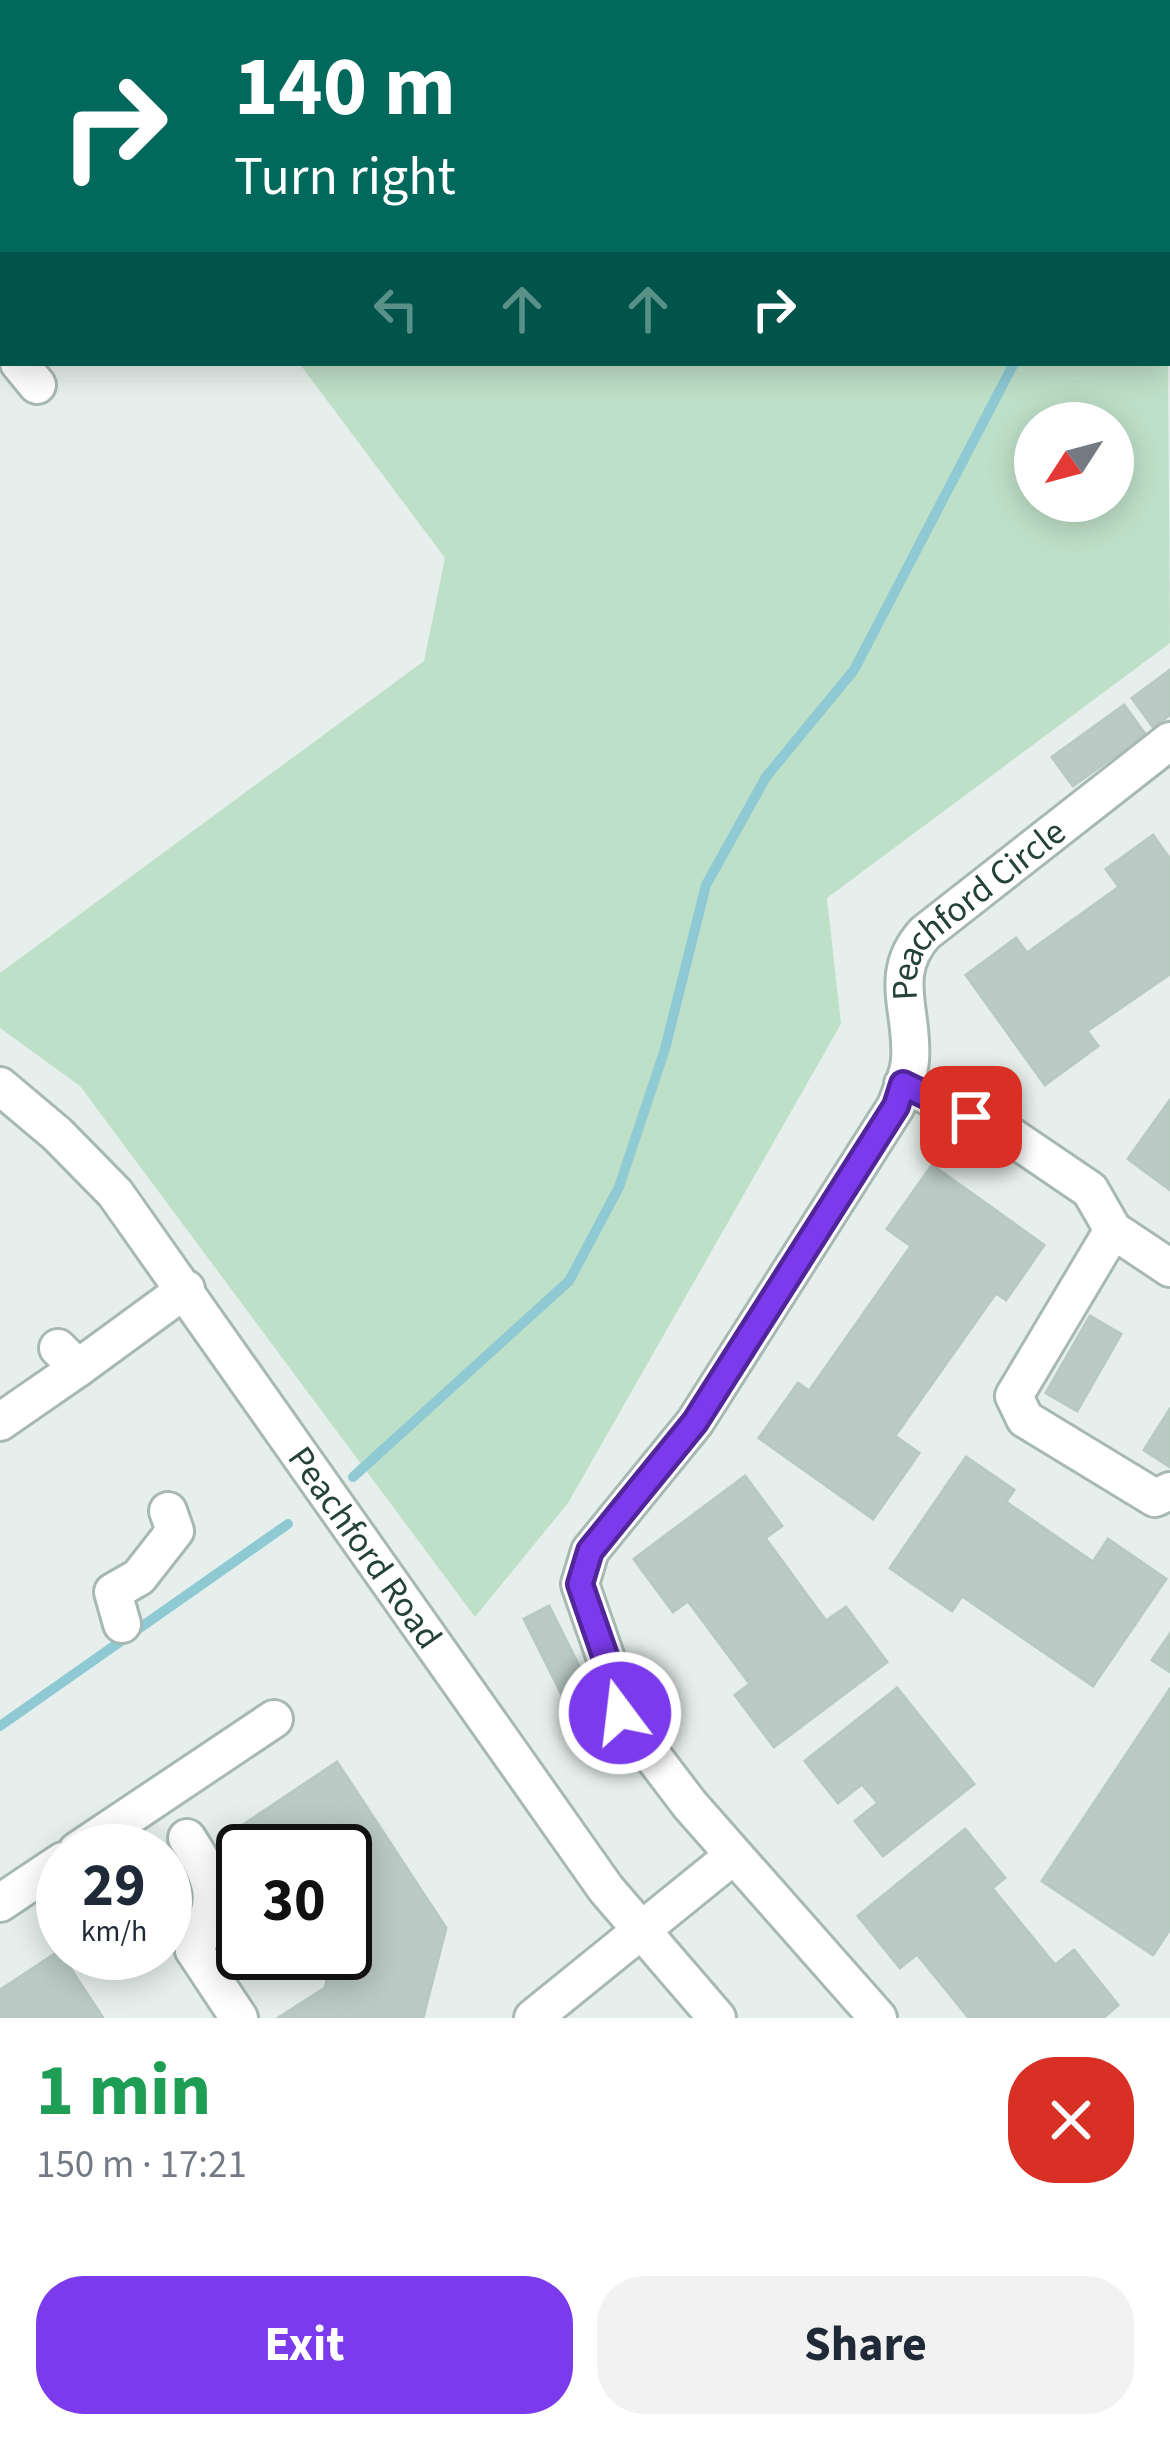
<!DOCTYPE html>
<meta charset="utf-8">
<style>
:root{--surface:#fff;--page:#f2f2f3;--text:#1f2937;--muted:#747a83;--accent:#7c3aed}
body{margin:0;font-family:"Source Sans 3",sans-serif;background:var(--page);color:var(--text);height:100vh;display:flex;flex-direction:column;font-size:45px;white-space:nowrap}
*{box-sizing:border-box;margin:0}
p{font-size:39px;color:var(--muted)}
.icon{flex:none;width:66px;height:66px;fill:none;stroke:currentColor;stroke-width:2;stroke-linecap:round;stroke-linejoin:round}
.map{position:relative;height:2018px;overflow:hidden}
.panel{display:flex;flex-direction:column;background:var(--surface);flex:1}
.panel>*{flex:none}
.hud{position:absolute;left:0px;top:0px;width:1170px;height:366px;box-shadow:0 6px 30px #0003;background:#00695c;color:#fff;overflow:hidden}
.needle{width:78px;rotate:234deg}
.controls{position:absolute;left:1014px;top:402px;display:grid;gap:24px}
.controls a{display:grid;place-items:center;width:120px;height:120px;border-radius:50%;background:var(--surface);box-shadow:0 6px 30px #0003;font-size:60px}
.speed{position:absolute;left:36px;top:1824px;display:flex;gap:24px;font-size:60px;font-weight:700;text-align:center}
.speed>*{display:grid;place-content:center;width:156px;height:156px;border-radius:50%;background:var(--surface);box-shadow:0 6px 30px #0003;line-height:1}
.speed small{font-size:30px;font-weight:400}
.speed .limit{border:6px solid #111;border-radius:18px;background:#fff;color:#111}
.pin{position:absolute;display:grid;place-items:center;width:102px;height:102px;color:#fff;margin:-51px;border-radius:24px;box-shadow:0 6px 18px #0006}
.me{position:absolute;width:132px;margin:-66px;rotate:345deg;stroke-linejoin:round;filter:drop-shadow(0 0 9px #0008)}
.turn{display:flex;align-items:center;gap:42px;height:252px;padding:0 36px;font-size:54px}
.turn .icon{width:156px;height:156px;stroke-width:2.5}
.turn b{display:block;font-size:84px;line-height:102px}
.lanes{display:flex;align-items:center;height:114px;padding:0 36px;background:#0003;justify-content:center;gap:60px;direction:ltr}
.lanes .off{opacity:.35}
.round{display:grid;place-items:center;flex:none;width:126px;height:126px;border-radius:48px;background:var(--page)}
.summary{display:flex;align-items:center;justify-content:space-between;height:204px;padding:0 36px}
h1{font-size:72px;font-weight:700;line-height:90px;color:#1e9e55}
.cta{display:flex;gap:24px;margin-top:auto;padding:24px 36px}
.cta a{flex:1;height:138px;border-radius:48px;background:var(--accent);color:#fff;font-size:48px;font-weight:700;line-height:138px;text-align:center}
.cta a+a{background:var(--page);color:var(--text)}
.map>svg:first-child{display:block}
.green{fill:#bfe0c8;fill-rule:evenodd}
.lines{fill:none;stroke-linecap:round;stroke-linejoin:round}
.stream{stroke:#8ec9d4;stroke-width:10}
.building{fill:#bbcac4;stroke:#b8c9c2;stroke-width:3}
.minor-casing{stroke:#a8b8b2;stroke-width:42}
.minor{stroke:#fff;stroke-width:36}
.route-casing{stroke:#51269a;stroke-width:30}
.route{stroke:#7c3aed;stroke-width:21}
.labels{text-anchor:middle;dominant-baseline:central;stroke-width:9;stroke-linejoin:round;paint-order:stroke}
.street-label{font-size:36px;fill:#24423a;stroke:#f7fbf9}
</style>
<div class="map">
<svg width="1170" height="2018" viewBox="0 0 1170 2018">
<rect width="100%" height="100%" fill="#e6efeb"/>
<g class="green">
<path d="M383 0H1014L1017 3H377Z"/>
<path d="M1167 219 1170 643 827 898 841 1024 568 1503 475 1617 80 1086 0 1028V973L424 661 445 558 299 363H1167ZM1035 423H1113V501H1035Z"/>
</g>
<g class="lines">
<g class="stream">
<path d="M353 1477 569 1281 619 1187 665 1049 706 885 766 777 854 670 1014 363"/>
<path d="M0 1726 288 1524"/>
</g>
</g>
<g class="building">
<path d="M1170 670V715L1153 727 1132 698Z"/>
<path d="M1124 705 1145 734 1073 786 1052 757Z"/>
<path d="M1153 835 1170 859V974L1087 1031 1098 1046 1045 1085 966 975 1016 938 1027 953 1119 887 1106 869Z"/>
<path d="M1170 1100V1190L1128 1159Z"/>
<path d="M932 1165 1044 1245 1006 1300 996 1293 895 1436 919 1453 873 1519 759 1438 798 1383 809 1391 911 1246 887 1229Z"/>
<path d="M1090 1316 1121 1334 1077 1411 1046 1393Z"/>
<path d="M1170 1409V1467L1144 1450Z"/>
<path d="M966 1457 1014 1490 1006 1502 1093 1562 1108 1539 1166 1579 1093 1686 962 1596 952 1611 890 1568Z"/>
<path d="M745 1476 782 1526 765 1538 826 1621 846 1607 887 1662 774 1747 735 1695 750 1684 688 1601 673 1612 634 1559Z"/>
<path d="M549 1606 587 1682 562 1695 524 1619Z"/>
<path d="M1170 1634V1672L1152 1660Z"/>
<path d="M897 1688 974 1784 883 1856 855 1821 878 1803 862 1784 838 1803 805 1761Z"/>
<path d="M1170 1689V1929L1153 1955 1042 1881Z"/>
<path d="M337 1762 446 1928 423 2018H278L325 1988 332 1961 327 1953H345V1851H260L243 1825Z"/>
<path d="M965 1829 1005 1878 992 1888 1055 1965 1074 1950 1118 2005 1103 2018H969L917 1954 900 1968 858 1916Z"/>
<path d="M59 1951 103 2018H0V1990Z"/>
</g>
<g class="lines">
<g class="minor-casing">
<g id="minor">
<path d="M1052 0 1054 3"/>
<path d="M293 3 299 0"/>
<path d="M1167 159 1170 163"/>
<path d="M0 299 3 297"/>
<path d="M0 339 3 343"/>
<path d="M19 363 37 385"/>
<path d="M903 1084 1006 1133 1090 1190 1113 1230 1170 1268"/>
<path id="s1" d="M0 1086 57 1134 115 1193 606 1889 717 2018"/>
<path d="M1113 1230 1014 1396 1025 1419 1155 1498 1170 1491"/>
<path d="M58 1348 78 1368 186 1289"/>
<path d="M0 1422 78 1368"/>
<path d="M122 1624 113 1592 139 1577 175 1531 168 1511"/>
<path d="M187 1838C217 1883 220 1903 194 1950"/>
<path d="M77 1851 274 1719"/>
<path d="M0 1903 63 1861"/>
<path d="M194 1950 239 2018"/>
<path d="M533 2018 733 1856"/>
<path id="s2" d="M878 2018 690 1805 620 1713 612 1676 580 1584 590 1551 695 1422 896 1106C901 1092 909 1075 910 1060 914 1012 887 974 925 933L1170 741"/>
</g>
</g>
<use href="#minor" class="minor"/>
</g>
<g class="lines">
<g class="route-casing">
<path id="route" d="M620 1713 612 1676 580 1584 590 1551 695 1422 896 1106 903 1084 971 1117"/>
</g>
<use href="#route" class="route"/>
</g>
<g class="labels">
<g class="street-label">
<text stroke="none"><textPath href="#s2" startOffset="1341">Peachford Circle</textPath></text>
<text stroke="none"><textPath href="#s1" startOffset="591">Peachford Road</textPath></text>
</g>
</g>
</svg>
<div class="controls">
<a><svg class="needle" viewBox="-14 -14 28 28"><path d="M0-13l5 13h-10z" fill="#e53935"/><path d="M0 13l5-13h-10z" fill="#747a83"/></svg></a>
</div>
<div class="speed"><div>29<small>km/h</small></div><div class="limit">30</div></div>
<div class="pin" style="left:971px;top:1117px;background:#d93025"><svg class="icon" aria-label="arrive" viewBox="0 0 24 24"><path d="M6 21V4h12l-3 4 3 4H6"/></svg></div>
<svg class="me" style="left:620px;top:1713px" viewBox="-20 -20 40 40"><circle r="17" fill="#7c3aed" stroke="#fff" stroke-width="3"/><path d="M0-11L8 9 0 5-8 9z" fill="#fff"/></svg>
<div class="hud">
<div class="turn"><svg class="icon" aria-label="right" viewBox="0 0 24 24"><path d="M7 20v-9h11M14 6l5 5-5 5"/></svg><div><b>140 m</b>Turn right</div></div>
<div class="lanes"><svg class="icon off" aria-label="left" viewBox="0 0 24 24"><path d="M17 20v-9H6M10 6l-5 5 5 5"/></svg><svg class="icon off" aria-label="ahead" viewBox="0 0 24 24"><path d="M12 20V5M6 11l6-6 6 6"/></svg><svg class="icon off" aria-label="ahead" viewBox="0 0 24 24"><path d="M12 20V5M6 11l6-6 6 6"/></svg><svg class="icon" aria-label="right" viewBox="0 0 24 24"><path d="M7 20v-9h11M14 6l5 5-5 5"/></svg></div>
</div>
</div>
<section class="panel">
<div class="summary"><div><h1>1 min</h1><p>150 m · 17:21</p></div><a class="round" style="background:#d93025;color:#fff"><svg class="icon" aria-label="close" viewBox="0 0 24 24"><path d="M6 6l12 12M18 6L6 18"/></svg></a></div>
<div class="cta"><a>Exit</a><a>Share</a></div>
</section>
